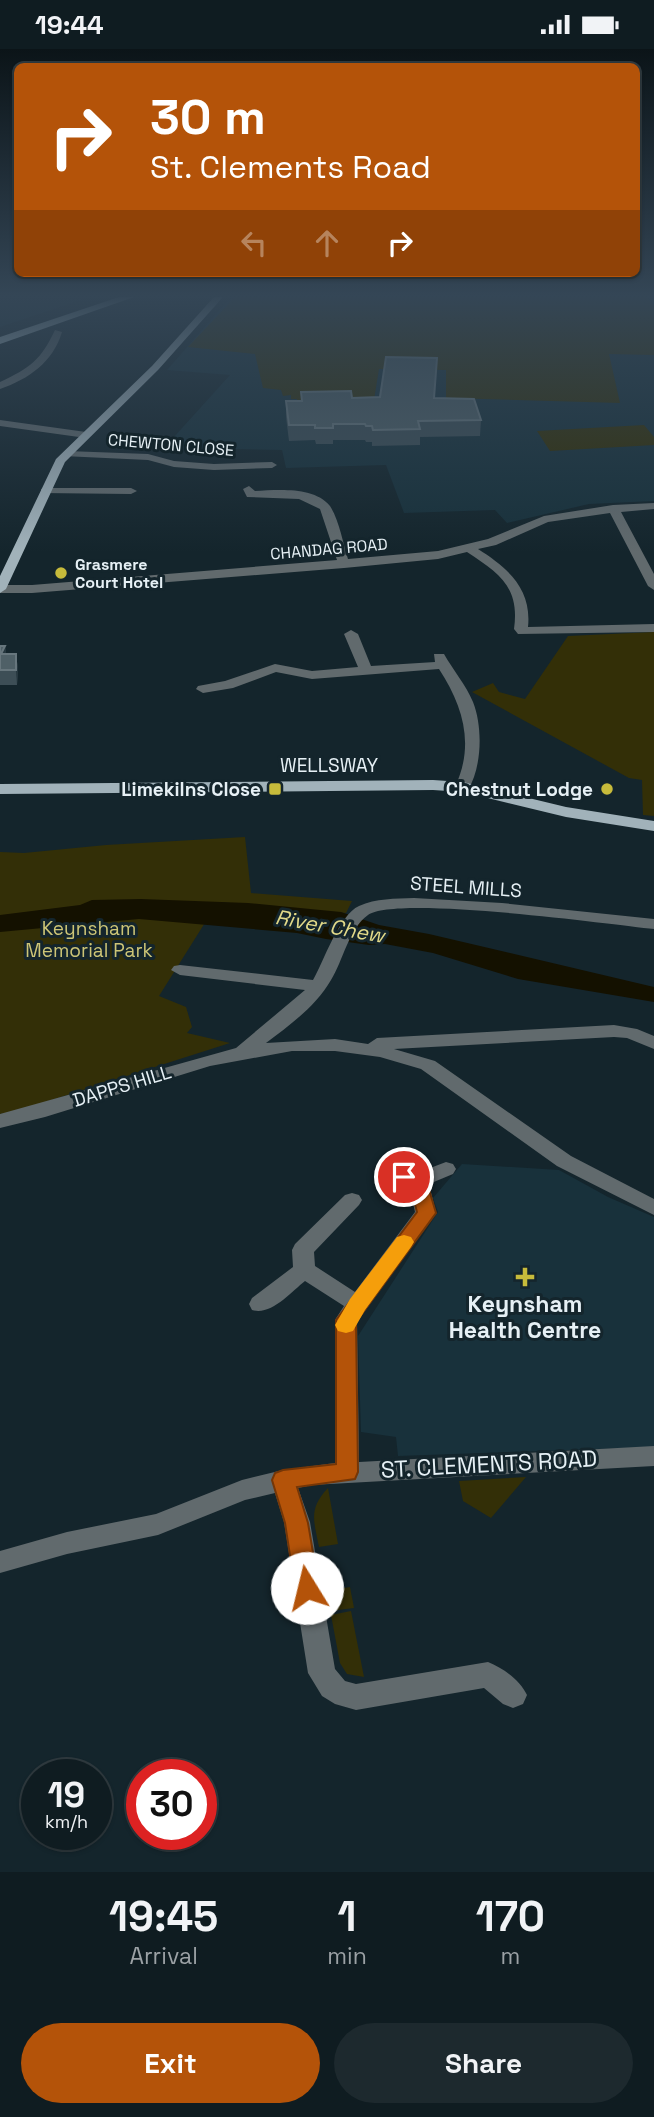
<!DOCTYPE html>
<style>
:root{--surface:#0f1c21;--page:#1d292e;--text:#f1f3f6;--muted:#9ba1a5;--line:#2f3a3f;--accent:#b45309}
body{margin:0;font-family:"Space Grotesk",sans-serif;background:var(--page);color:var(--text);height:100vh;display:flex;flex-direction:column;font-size:26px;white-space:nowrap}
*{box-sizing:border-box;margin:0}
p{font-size:23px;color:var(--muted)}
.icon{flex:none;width:38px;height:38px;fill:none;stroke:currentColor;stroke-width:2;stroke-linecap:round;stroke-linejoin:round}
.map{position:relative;height:1823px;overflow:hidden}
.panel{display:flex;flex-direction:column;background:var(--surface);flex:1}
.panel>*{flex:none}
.top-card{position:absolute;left:14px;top:14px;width:626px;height:214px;border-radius:10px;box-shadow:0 2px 5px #0004,0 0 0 2px var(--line);background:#b45309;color:#fff;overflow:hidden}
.speed{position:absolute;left:21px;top:1710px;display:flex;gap:14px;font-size:35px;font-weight:700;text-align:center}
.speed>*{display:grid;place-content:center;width:91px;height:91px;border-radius:50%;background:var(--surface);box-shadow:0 2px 5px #0004,0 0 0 2px var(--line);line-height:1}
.speed small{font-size:18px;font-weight:400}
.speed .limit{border:10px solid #d22;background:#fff;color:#111}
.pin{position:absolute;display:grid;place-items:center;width:60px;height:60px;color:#fff;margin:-30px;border:4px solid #fff;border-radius:50%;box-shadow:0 2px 7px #0007}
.me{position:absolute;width:77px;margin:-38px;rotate:351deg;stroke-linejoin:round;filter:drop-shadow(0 0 5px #0008)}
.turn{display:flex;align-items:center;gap:24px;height:147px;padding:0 21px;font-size:32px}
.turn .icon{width:91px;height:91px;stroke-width:2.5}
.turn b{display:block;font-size:49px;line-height:60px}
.lanes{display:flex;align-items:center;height:66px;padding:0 21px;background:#0003;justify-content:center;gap:35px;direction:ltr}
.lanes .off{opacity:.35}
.eta{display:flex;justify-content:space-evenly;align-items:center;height:119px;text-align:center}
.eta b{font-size:42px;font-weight:700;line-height:49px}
.primary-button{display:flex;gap:14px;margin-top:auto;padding:14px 21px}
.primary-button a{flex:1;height:80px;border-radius:42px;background:var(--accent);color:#fff;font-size:28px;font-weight:700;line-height:80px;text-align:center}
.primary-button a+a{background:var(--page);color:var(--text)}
.status{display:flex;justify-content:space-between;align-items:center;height:49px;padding:0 35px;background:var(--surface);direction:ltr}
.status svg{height:19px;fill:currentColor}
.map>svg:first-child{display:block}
.built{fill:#18313b}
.green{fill:#332f07}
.water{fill:#141100}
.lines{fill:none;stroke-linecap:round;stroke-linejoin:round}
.minor{fill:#616a6d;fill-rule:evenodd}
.major{fill:#a1b2ba;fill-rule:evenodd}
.highway{fill:#bacfd8;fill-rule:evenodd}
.wall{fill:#3d4e56}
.shaded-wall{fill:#25363e}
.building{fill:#4f6067;stroke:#67767d;stroke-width:2}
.route{fill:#b45309;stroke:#753606;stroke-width:2}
.slow{fill:#f59e0b}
.poi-dot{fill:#c7bb3b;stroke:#14252c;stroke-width:2.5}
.labels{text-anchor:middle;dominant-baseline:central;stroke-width:6;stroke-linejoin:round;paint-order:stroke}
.far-street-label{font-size:16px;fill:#e6f0f5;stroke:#14252c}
.far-poi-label{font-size:16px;font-weight:bold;fill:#e6f0f5;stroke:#14252c;text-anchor:start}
.street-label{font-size:19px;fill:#e6f0f5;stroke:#14252c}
.poi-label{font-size:19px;font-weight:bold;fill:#e6f0f5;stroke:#14252c;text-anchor:end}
.park-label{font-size:19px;fill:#cdc576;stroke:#14252c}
.water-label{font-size:21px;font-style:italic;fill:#e1d989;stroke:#14252c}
.near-poi-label{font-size:23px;font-weight:bold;fill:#e6f0f5;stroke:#14252c}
.near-street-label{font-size:23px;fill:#e6f0f5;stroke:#14252c}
</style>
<div class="status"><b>19:44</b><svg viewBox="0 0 49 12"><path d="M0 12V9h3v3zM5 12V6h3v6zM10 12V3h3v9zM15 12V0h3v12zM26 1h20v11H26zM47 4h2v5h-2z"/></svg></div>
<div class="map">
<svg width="654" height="1823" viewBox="0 0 654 1823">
<rect width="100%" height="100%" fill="#14252c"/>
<g class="built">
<path d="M0 248H90L0 278Z"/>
<path d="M231 248H654V452L589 455 507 474 495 461 404 464 386 416 286 419 282 401 164 399 230 326 167 321Z"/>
<path d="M462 1115 559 1121 608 1148 654 1168V1398L398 1407 396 1388 361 1383 358 1287 438 1163 433 1149Z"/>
</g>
<g class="green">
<path d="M235 248H646L654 256V306L609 305 620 354 446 349V321L379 320 373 357 297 352V350H291V346L283 347 281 341 263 339 255 305 188 298Z"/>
<path d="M644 376 654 388V396L550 402 537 382Z"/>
<path d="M654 583V767L643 766 642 731 629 729 472 643 493 634 499 643 525 650 568 587Z"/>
<path d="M245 788 251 844 352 852 346 864 218 853 159 947 186 958 192 978 187 984 230 994 17 1062 0 1065V803L24 804 106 796Z"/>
<path d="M526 1428 491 1469 463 1452 459 1432Z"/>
<path d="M328 1439 338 1495 319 1498C314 1472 308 1460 328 1439Z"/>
<path d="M350 1538 354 1559 330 1562 326 1542Z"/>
<path d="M351 1562 364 1628 347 1625 340 1614 331 1566Z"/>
</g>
<path class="water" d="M141 850 248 854 341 863 379 876 429 885 654 938V953L518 930 433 904 385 895 369 896 326 890 297 884 139 870 0 883V866L80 856 92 851Z"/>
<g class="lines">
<g class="minor">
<path d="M55 281 62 283C53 313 29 330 0 340V333C30 319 41 311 55 281Z"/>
<path d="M0 371 86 383 91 386 86 389 0 377Z"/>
<path d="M67 402 148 405 174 412 214 415 272 413 277 416 272 419 214 421 174 418 148 411 63 407 62 405Z"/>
<path d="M249 437 255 442C277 441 314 437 330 457 339 471 343 494 348 510L438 502 488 490 544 467 613 456 654 454V460L621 463 654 525V541L648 537 610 464 548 473 496 496 478 500C508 519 532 540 528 578L654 575V583L518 585 514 580C520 538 499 524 467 503L438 510 344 519 32 544H0V536H32L337 511 320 460 299 450 247 448 243 440Z"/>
<path d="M45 439H131L137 442 131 445 41 444V440Z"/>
<path d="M351 581 358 585 371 617 435 613 434 605H444C453 621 466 636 473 653 483 678 482 718 468 741H458L455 738C475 695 463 657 439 620L312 630 276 623 233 639 203 644 196 640 198 637 225 632 275 615 312 622 358 618 344 585Z"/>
<path d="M414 849 502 854 654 870V880C608 875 397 846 368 866 349 879 343 912 331 931 316 957 290 976 266 994L335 990 368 995 377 989 614 976 637 980 654 987V1000L627 989 614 988 394 1000 435 1012 571 1107 654 1150V1166L557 1117 421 1020 380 1008 335 1002H292L210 1017 45 1068 0 1079V1065L236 999 305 941 180 926 171 921 174 917 180 916 313 931C324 912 339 866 359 857 376 849 395 850 414 849Z"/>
<path d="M446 1113 453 1115 456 1120 453 1125 429 1135 436 1164 357 1273 359 1413 654 1397V1417L312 1436 298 1439 310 1473 335 1620 345 1632 356 1635 488 1613C503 1619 520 1631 527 1646L523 1655 513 1659 503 1655 484 1639 356 1661 335 1655 322 1647 308 1624 284 1473 275 1444 245 1451 158 1486 67 1505 0 1524V1502L67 1483 156 1465 242 1431 283 1421 335 1414V1271L344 1257 305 1232C291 1243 271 1267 252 1261L249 1255 252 1249 293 1218 292 1201 295 1195 345 1146 352 1144 359 1146 362 1151 359 1156 314 1203 315 1217 355 1243 415 1163 409 1137 382 1131 379 1126 382 1121 389 1119 417 1124Z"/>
</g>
<g class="major">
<path d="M214 248H223L158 321 65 413 6 540 0 544V527L56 410 152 317Z"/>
<path d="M433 731 463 733 566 758 654 772V782L566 768 463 743 433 741 0 745V735Z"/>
</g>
<path class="highway" d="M119 248H134L0 295V288Z"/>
</g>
<g class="wall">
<path d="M301 343 352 349H434L481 371 480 387 420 388V396L372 397V393H366L365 391H333V395H316L315 391 289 392 286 368V352H301Z"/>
<path d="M0 597H5L6 605H16L18 620 17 636H0Z"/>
</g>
<g class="shaded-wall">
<path d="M5 597 7 612 1 605Z"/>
<path d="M16 605 18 620 17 636 16 621Z"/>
</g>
<g class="building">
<path d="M386 308 437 309 434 349 474 350 481 371 418 372 420 380 373 381 372 377H366L365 375H333V379H315V376H289L286 352H302L301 343 351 342 352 349 380 348Z"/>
<path d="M0 597H5L1 605H16V621H0Z"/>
</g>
<linearGradient id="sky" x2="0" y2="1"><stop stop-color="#0b1418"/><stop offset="0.49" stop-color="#344656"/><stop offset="1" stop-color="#344656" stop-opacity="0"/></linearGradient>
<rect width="654" height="503" fill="url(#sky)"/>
<path class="route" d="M404 1122 425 1127 436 1164 356 1273 358 1423 355 1430 297 1438 308 1474 319 1539 315 1546 307 1550 299 1546 295 1539 285 1474 272 1431 275 1424 283 1421 336 1415V1271L417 1163 410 1136 397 1133 394 1128 397 1124Z"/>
<path class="slow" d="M404 1186 411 1188 414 1193 411 1198 365 1261 353 1282 346 1284 338 1282 335 1276 350 1250 397 1188Z"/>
<g class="poi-dot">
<circle cx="61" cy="524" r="7"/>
<rect x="268" y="733" width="14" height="14" rx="3.5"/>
<circle cx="607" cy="740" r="7"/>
<path d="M521.5 1217.5h7v7h7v7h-7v7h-7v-7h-7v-7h7z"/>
</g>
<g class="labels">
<g class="far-street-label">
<text transform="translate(171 396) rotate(5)">CHEWTON CLOSE</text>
<text transform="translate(329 500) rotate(-5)">CHANDAG ROAD</text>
</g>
<g class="far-poi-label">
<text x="75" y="515">Grasmere<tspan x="75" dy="18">Court Hotel</tspan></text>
</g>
<g class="street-label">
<text x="329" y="716">WELLSWAY</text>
<text transform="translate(466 838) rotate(4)">STEEL MILLS</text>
<text transform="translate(122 1037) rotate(-17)">DAPPS HILL</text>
</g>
<g class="poi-label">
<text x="261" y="740">Limekilns Close</text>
<text x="593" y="740">Chestnut Lodge</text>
</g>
<g class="park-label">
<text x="89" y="879">Keynsham<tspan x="89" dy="22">Memorial Park</tspan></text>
</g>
<g class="water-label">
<text transform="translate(330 877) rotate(10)">River Chew</text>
</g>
<g class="near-poi-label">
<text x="525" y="1255">Keynsham<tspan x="525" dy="26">Health Centre</tspan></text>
</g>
<g class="near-street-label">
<text transform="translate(489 1415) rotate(-3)">ST. CLEMENTS ROAD</text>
</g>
</g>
</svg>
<div class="speed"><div>19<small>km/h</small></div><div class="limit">30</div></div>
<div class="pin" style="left:404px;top:1128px;background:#d93025"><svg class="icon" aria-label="arrive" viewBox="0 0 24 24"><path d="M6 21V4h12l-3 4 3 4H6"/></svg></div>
<svg class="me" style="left:307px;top:1539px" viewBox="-20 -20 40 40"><circle r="19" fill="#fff"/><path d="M0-13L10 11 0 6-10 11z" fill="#b45309"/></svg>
<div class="top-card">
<div class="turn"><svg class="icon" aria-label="right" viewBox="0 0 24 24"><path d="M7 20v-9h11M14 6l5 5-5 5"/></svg><div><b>30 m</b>St. Clements Road</div></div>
<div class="lanes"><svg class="icon off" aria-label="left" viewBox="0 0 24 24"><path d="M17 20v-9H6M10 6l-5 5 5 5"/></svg><svg class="icon off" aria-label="ahead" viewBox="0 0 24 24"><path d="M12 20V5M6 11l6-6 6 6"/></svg><svg class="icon" aria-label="right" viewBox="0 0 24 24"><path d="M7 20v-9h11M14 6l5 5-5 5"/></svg></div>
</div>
</div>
<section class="panel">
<div class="eta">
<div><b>19:45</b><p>Arrival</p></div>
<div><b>1</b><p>min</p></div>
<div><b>170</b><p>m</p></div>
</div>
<div class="primary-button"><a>Exit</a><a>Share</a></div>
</section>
